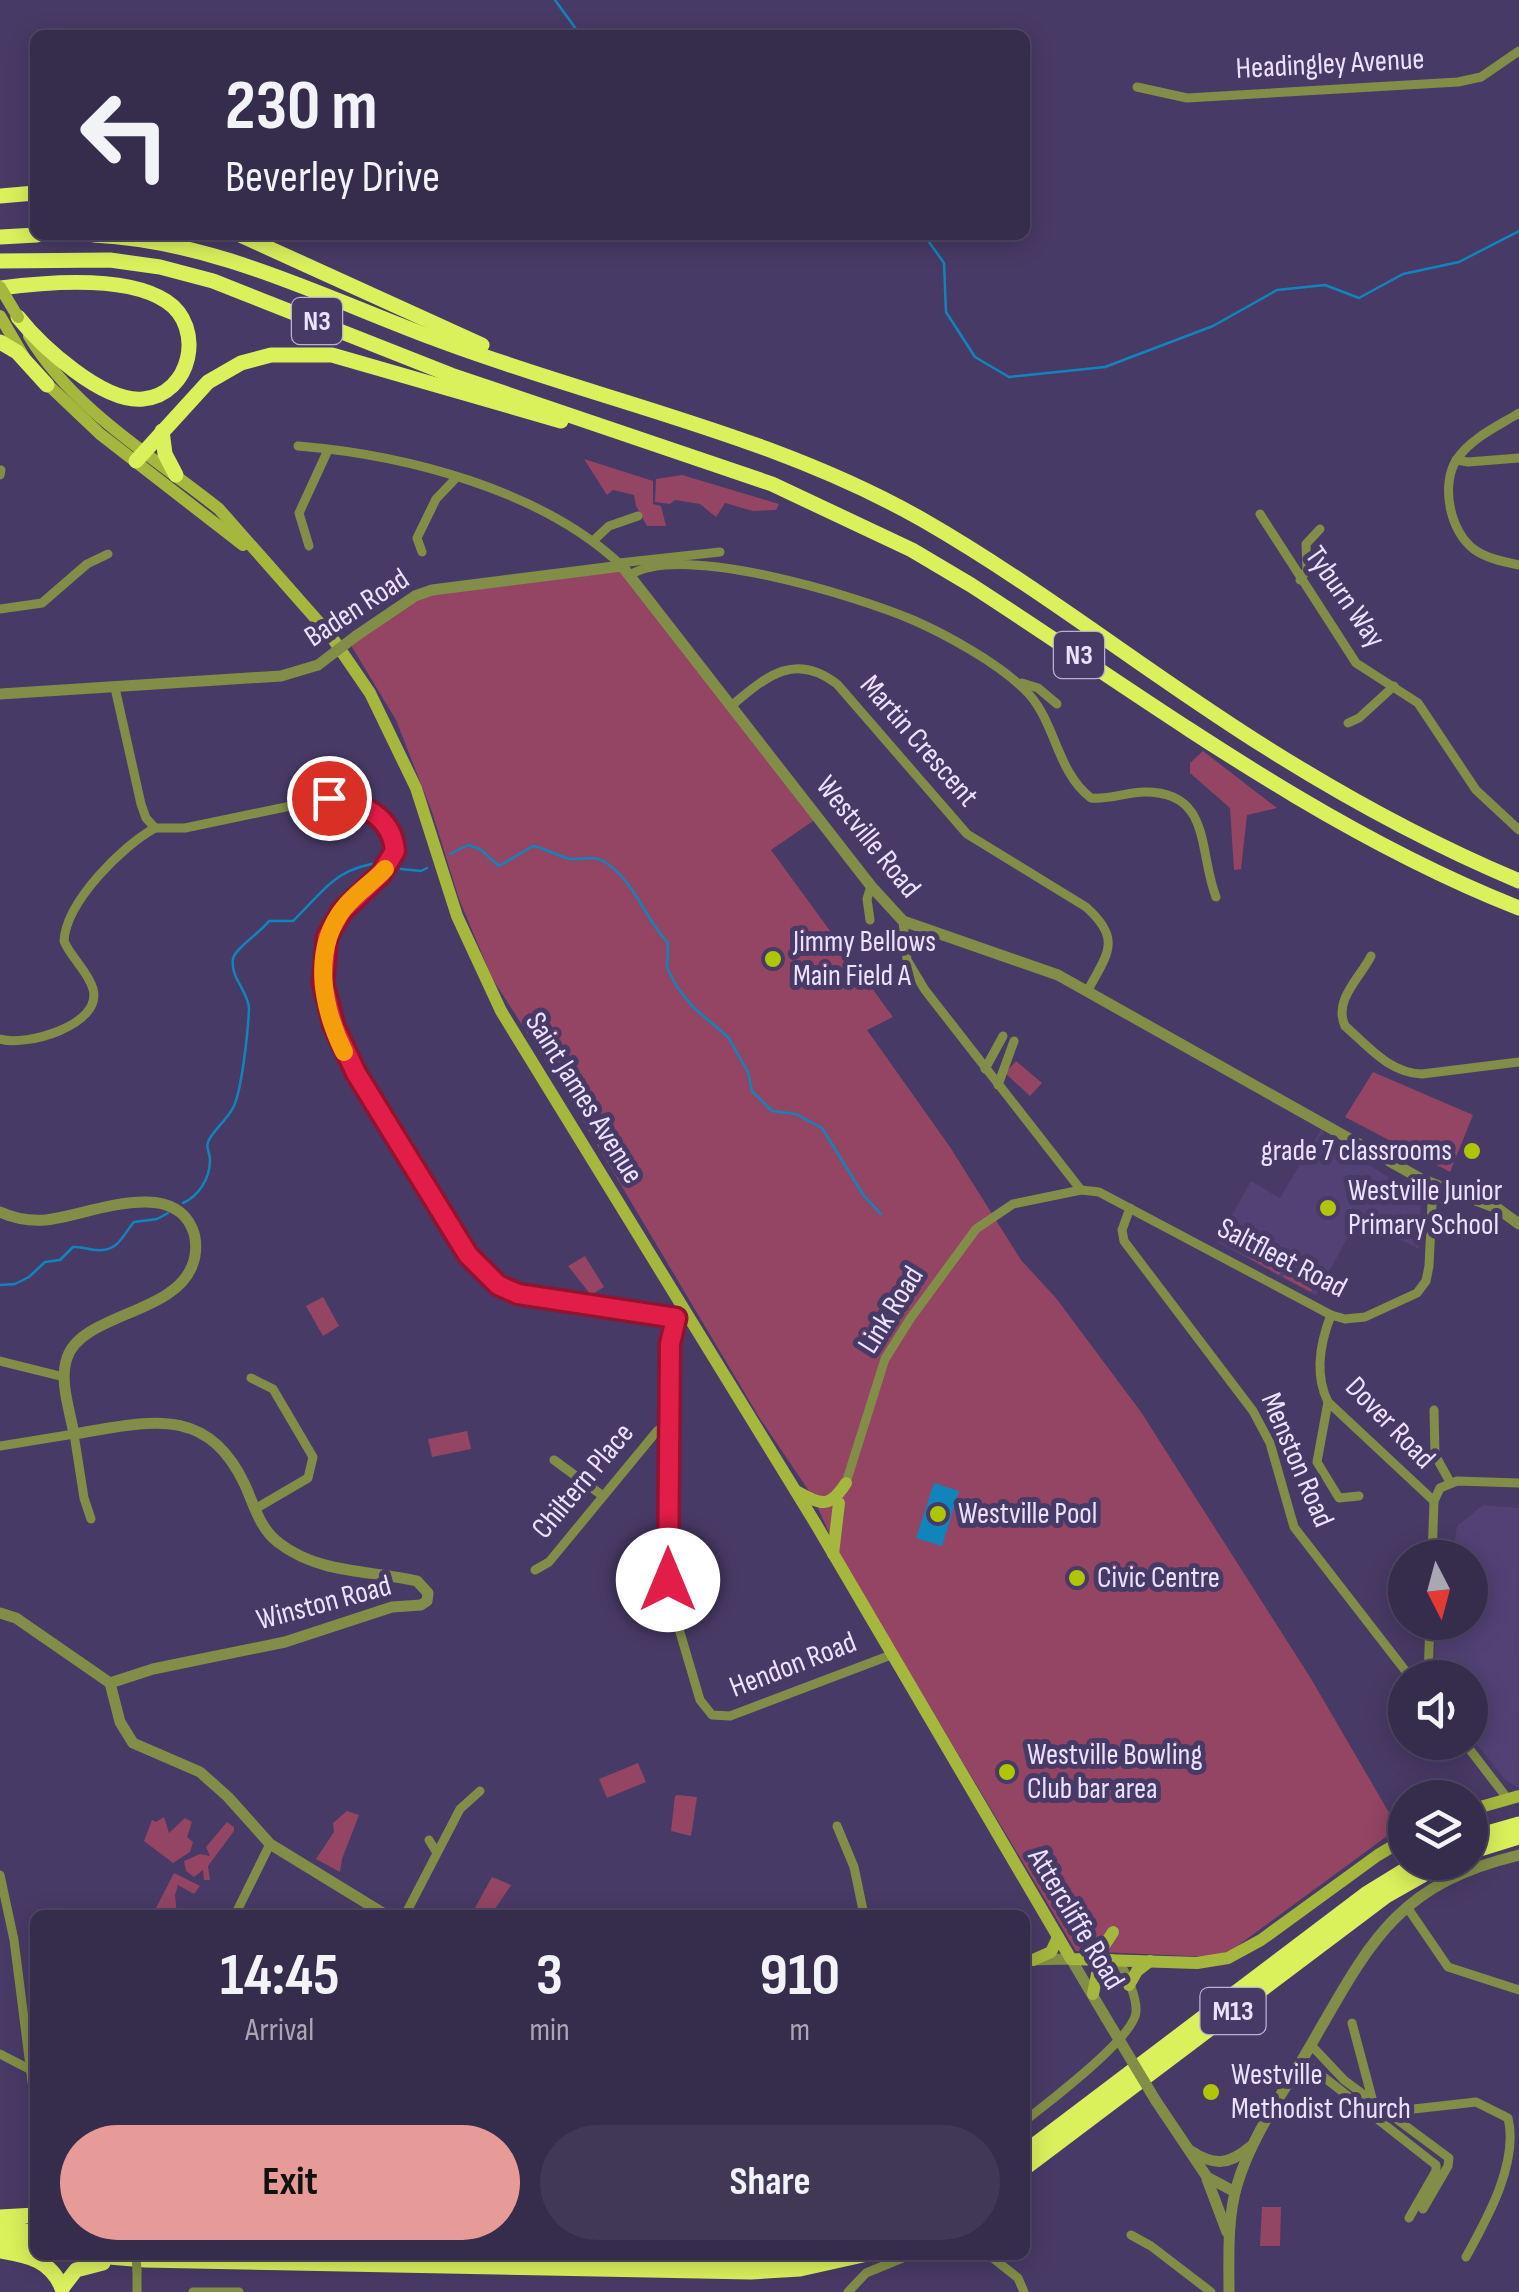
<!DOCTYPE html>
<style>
:root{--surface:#362c4c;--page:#413856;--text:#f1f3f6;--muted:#aaa7b5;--line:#504864;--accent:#e69b98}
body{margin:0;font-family:"Sofia Sans Condensed",sans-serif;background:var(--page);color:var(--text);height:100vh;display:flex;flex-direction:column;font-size:38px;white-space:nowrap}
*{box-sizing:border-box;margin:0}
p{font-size:32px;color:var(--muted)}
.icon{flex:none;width:55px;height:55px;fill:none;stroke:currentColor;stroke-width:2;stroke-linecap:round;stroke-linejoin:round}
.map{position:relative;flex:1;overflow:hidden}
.panel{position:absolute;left:30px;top:1910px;width:1000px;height:350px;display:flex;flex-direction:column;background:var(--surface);border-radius:15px;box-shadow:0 5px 25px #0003,0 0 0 2px var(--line)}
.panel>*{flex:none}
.guide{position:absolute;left:30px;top:30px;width:1000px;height:210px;border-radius:15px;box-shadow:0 5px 25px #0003,0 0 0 2px var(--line);background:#362c4c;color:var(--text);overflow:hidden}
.needle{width:65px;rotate:174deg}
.fabs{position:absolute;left:1388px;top:1540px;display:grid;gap:20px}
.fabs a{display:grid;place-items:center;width:100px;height:100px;border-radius:50%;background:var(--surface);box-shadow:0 5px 25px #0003,0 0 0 2px var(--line);font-size:50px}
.pin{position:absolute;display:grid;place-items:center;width:85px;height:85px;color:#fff;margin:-42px;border:5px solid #fff;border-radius:50%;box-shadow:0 2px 10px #0007}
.me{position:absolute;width:110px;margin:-55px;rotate:0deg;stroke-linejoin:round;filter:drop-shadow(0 0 8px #0008)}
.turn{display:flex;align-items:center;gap:35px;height:210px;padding:0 30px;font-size:45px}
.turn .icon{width:130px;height:130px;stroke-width:2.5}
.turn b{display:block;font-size:70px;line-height:85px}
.eta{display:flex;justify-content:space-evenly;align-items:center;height:170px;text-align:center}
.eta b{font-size:60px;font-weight:700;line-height:70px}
.cta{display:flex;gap:20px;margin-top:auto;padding:20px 30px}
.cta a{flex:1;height:115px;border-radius:60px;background:var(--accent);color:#111;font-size:40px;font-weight:700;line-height:115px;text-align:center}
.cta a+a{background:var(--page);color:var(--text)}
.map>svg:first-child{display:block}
.built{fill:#524174}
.green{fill:#934563}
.water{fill:#1085bc}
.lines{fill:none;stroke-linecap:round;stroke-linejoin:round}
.stream{stroke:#1085bc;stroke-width:2.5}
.minor{stroke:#828e47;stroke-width:9}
.tertiary{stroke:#828e47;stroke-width:11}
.secondary{stroke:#a5b73c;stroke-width:12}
.motorway{stroke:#daf15c;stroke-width:15}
.minor-bridge{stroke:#828e47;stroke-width:9}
.tertiary-bridge{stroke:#828e47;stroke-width:11}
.secondary-bridge{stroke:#a5b73c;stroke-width:12}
.route-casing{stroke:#92132f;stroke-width:25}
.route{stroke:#e11d48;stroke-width:18}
.slow{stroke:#f59e0b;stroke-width:18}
.poi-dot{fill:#b0c503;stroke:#483a66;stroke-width:4}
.labels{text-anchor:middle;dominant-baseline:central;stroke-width:10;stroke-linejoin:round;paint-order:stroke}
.shield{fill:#483a66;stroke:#b9b0d1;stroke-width:2.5}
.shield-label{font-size:28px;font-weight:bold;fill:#eae3ff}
.street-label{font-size:30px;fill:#eae3ff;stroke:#483a66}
.poi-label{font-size:30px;fill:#eae3ff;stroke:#483a66;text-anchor:start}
</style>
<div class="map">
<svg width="1519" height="2292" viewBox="0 0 1519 2292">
<rect width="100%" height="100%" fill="#483a66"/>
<g class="built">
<path d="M1322 1128 1325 1138 1421 1197 1419 1249 1358 1218 1316 1296 1217 1242 1251 1181 1280 1198Z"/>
<path d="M1483 1505 1519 1508 1518 1788 1505 1779 1470 1736V1678L1435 1677V1623L1470 1622V1558L1452 1557 1457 1526Z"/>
</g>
<g class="green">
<path d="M584 459 653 481V504L661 506 666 526H647L636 506 634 495 613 490 607 495Z"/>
<path d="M682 475 779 504 776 510 753 511 725 503 716 517 700 504 675 500 670 504 655 502 656 479Z"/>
<path d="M622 568 816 819 771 850 893 1017 867 1030 950 1147 1021 1260 1056 1298 1141 1412 1310 1677 1398 1828 1232 1950 1211 1957 1076 1951 840 1557 813 1497 759 1417 574 1106 492 978 459 899 432 812 396 720 349 642 414 597Z"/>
<path d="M1203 751 1277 808 1247 815 1241 869 1234 870 1230 808 1190 773V763Z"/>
<path d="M1016 1061 1042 1083 1030 1096 1005 1073Z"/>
<path d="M1373 1072 1473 1115 1450 1172 1345 1117Z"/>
<path d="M1260 1238 1290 1255 1279 1275 1249 1258Z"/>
<path d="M585 1256 604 1287 591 1295 568 1266Z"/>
<path d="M1293 1257 1321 1272 1311 1292 1283 1277Z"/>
<path d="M323 1297 339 1326 323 1336 306 1306Z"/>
<path d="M467 1431 471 1449 432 1457 428 1439Z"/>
<path d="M638 1763 646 1782 607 1798 599 1779Z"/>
<path d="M678 1795 697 1797 691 1836 671 1831 675 1796Z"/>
<path d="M347 1811 359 1815 342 1859 340 1872 316 1859 334 1832 333 1823Z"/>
<path d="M164 1817 169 1833 185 1818 192 1822 187 1837 193 1842 190 1852 173 1863 144 1841 152 1820 156 1822Z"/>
<path d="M227 1822 234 1827V1831L208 1866 210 1880H204L203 1870 194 1877 186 1871 184 1861 200 1854 210 1856 206 1847Z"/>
<path d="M174 1873 200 1886 194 1894 178 1885 175 1895 177 1915 154 1912Z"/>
<path d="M492 1877 511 1885 491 1915H471Z"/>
<path d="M1262 2207H1281L1280 2246H1260Z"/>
</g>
<path class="water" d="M934 1483 959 1491 942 1546 916 1538Z"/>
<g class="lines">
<g class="stream">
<path d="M555 0 576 29 589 35"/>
<path d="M924 235 944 263 946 312 975 357 1009 377 1105 367 1213 326 1277 290 1325 285 1359 298 1403 274 1459 262 1519 231"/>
<path d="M450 854 468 845 480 849 499 866 533 846C546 848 558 857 571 859 582 860 592 855 603 861 632 877 646 920 668 943L667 968 677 987 693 1007 728 1037 748 1072 752 1091 772 1111 796 1114 822 1128 864 1196 881 1214"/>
<path d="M401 869 421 871 427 868"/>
<path d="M183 1203C199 1196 210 1178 210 1160 210 1151 204 1147 210 1138 217 1127 227 1119 233 1108 242 1091 248 1030 249 1009 249 992 230 978 233 959 234 949 261 932 269 921H293C326 889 334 868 384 862"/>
<path d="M0 1285 15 1284 29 1277 45 1262 60 1260 73 1247C82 1246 89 1250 97 1250 119 1252 123 1234 134 1222L157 1219 168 1213"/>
</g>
<g class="minor">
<path d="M1137 87 1187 98 1458 82 1481 77 1519 51"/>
<path d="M1519 413C1498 426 1471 438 1457 459 1440 484 1450 533 1475 550 1488 559 1505 562 1519 565"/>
<path d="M298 446C407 455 542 490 622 566"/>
<path d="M1456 460 1468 462 1519 458"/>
<path d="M0 475 1 470"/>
<path d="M1260 514 1356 663 1418 703 1476 790 1519 830"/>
<path d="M594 540 609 526 638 516"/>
<path d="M309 546 299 513 328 450"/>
<path d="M422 552 417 538 436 499 457 477"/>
<path d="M619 563 720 552"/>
<path d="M630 575C682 542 857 596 913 620 947 635 996 662 1023 688 1056 718 1055 771 1091 798 1109 800 1127 792 1145 792 1212 792 1198 851 1216 897"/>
<path d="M1300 580 1307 570 1306 544 1320 529"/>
<path d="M0 609 42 603 87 564 108 554"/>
<path d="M1022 683 1038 688 1057 704"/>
<path d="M115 688 141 804 146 818 155 828"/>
<path d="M731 706C766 677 794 651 837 684L967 834 1086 907C1122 939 1108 953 1088 990"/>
<path d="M1348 723 1359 718 1394 686"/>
<path d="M155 828H185L329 798C361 802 392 816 395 851 382 889 333 901 324 947 318 979 328 1014 340 1043 359 1089 392 1132 418 1174 437 1206 454 1243 480 1270 491 1281 503 1289 517 1295L676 1319 686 1315"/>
<path d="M870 920 867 899 871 886"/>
<path d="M903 921 907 960 925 990 1081 1190"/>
<path d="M1371 956C1360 978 1333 1000 1345 1026 1368 1046 1389 1073 1422 1074L1519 1062"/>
<path d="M0 1039C26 1047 103 1025 93 989 88 971 71 958 64 941 66 902 122 846 155 828"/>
<path d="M985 1069 1003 1036"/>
<path d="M998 1085 1014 1041"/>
<path d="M1130 1208 1122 1230 1124 1241 1253 1411 1270 1443 1294 1527 1411 1678"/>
<path d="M1331 1315C1320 1343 1314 1374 1328 1402L1434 1501"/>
<path d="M676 1319 670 1344 669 1595 700 1700 712 1715 730 1716 891 1655"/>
<path d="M0 1361 64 1377"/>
<path d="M251 1378 273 1389 313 1457 308 1478 255 1509"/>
<path d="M1328 1402 1317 1462 1339 1498 1359 1496"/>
<path d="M1434 1410 1435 1455 1450 1482"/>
<path d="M0 1446 74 1434 84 1498 91 1519"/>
<path d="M554 1460 603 1496"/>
<path d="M844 1489 885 1359 910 1319 976 1229 1013 1204 1081 1190 1099 1192 1331 1315 1345 1319 1365 1317 1417 1293 1426 1281 1429 1266 1432 1204 1437 1187"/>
<path d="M1432 1558 1434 1501 1440 1488 1457 1481 1519 1483"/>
<path d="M535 1570 549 1562 657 1431 669 1423"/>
<path d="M1428 1678 1430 1622"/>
<path d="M1464 1742 1507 1798"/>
<path d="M837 1826 854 1867 864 1915"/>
<path d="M429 1840 437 1853"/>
<path d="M0 1875 14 1940 35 2105"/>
<path d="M1407 1907 1448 1967 1519 1990"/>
<path d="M235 1915 270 1844"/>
<path d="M405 1915 460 1809 480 1791"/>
<path d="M1352 2023 1373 2102"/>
<path d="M1311 2045 1344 2080 1387 2112 1476 2102 1508 2118C1519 2162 1487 2219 1466 2257"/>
<path d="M0 2054 31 2070"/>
<path d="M1302 2060 1436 2165V2171L1409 2218"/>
<path d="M1387 2112 1449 2158 1448 2166 1423 2209"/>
<path d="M1025 2121C1047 2103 1134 2038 1136 2012 1137 1996 1126 1975 1119 1960"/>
<path d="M1131 2235 1151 2246 1211 2292"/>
<path d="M989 2255 1018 2278 1024 2292"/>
<path d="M137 2292V2271"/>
<path d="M193 2292H239"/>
<path d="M848 2292 866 2273 910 2255"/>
</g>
<g class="tertiary">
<path d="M356 636 415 596 432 590 622 566 871 886 903 921 1058 975 1423 1180 1497 1208 1519 1224"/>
<path d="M0 694 281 676 318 665"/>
<path d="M0 1212C13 1218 30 1221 45 1220 86 1216 170 1177 192 1228 197 1239 197 1254 192 1266 174 1314 81 1314 67 1358 59 1381 70 1411 74 1434 147 1422 207 1403 245 1485 254 1505 260 1529 279 1543 319 1574 370 1570 417 1581L428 1593 427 1601 421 1605 392 1607 285 1642 153 1669 110 1683"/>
<path d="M0 1613 16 1618 110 1683"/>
<path d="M110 1683 120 1722 133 1743 200 1772 228 1797 270 1844 386 1915"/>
<path d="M1025 1960 1071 1959 1106 2018"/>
<path d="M1156 2101 1207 2177 1235 2192"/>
<path d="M1191 2151C1214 2166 1229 2165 1250 2147"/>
<path d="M1207 2179 1227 2232"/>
<path d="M1229 2292C1229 2257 1227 2219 1237 2185 1252 2134 1286 2089 1312 2043 1370 1942 1397 1884 1519 1855"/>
</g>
<g class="secondary">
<path d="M0 316 24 357"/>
<path d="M29 336C74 411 153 456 219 509L331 636 370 693 416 788 457 916 501 1011 817 1526 1071 1959 1197 1963 1228 1958 1261 1940 1378 1855 1405 1839"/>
<path d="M43 380 100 434 243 545"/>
<path d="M796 1491C822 1505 829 1509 846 1483"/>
<path d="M833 1554 839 1503"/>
<path d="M1470 1810 1519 1796"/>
<path d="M1088 1958 1102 1949 1113 1932"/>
<path d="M1033 1960 1051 1952 1058 1937"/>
<path d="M1129 1985 1137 1971 1150 1961"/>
<path d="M1093 1994 1097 1974 1111 1960"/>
</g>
<g class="motorway">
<path d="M0 196 35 193"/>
<path d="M94 235C215 241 321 296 433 338 596 400 770 433 923 520 1043 589 1150 675 1267 748 1348 799 1431 844 1519 881"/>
<path d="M240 235 482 345"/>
<path d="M0 237 37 235"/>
<path d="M0 261 110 260 160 267 213 281 451 375 772 484 912 550 971 585C1149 700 1321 830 1519 908"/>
<path d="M0 288C46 282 126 275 166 301 206 327 191 395 143 399 103 403 41 346 18 317"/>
<path d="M0 342 17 352 47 385"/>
<path d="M162 431 165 454 176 475"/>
<path d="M136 461 208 382 241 363 271 355H332L561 421"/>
<path d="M1470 1838 1519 1824"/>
<path d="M1470 1852 1519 1837"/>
<path d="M1025 2152 1366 1894 1418 1862"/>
<path d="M1025 2168 1386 1896 1446 1862"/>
<path d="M0 2217 35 2215"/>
<path d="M0 2225 35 2233"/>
<path d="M0 2237 35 2246"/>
<path d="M0 2251C28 2256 50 2259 62 2288"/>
<path d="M85 2255 145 2260 751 2272 800 2269 863 2255"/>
<path d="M503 2255 754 2260 804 2255"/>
<path d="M62 2288 76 2270 103 2263"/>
</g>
<path class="minor-bridge" d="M136 2255 137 2271"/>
<g class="tertiary-bridge">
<path d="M318 665 356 636"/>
<path d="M1106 2018 1156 2101"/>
</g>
<path class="secondary-bridge" d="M0 287 18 317"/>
</g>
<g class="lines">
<g class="route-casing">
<path id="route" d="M329 798C361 802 392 816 395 851L381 874 342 911 327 937 323 983 334 1026 356 1073 468 1255 498 1285 518 1294 676 1318 670 1344 668 1580"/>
</g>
<use href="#route" class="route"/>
<path class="slow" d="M344 1052C322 1007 311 950 344 908 356 893 372 883 385 869"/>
</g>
<g class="poi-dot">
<circle cx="773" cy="959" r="10"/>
<circle cx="1472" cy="1151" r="10"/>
<circle cx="1328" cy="1208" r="10"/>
<circle cx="938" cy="1514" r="10"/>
<circle cx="1077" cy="1578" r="10"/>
<circle cx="1007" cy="1772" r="10"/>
<circle cx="1211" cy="2092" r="10"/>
</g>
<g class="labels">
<g class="shield">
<rect x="292" y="298" width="50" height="46" rx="8"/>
<rect x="1054" y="632" width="50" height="46" rx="8"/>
<rect x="1200.5" y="1988" width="65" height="46" rx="8"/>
</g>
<g class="shield-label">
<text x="317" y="321">N3</text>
<text x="1079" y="655">N3</text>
<text x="1233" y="2011">M13</text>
</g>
<g class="street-label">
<text transform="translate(1330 64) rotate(-3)">Headingley Avenue</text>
<text transform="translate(1345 597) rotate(55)">Tyburn Way</text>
<text transform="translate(357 608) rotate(-33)">Baden Road</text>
<text transform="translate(919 741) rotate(49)">Martin Crescent</text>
<text transform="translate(868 837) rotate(51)">Westville Road</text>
<text transform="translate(584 1098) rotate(58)">Saint James Avenue</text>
<text transform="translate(1282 1258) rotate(27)">Saltfleet Road</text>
<text transform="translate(891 1310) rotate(-58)">Link Road</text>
<text transform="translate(1390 1423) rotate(46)">Dover Road</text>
<text transform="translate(1297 1460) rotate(67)">Menston Road</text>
<text transform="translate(583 1481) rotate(-50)">Chiltern Place</text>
<text transform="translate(324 1603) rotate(-15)">Winston Road</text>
<text transform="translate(793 1665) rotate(-21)">Hendon Road</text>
<text transform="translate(1076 1919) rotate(59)">Attercliffe Road</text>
</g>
<g class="poi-label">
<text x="793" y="942">Jimmy Bellows<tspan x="793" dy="34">Main Field A</tspan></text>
<text x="1452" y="1151" text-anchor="end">grade 7 classrooms</text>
<text x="1348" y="1191">Westville Junior<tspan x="1348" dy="34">Primary School</tspan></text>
<text x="958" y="1514">Westville Pool</text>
<text x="1097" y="1578">Civic Centre</text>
<text x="1027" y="1755">Westville Bowling<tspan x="1027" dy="34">Club bar area</tspan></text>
<text x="1231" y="2075">Westville<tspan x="1231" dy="34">Methodist Church</tspan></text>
</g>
</g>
</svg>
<div class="fabs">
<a><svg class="needle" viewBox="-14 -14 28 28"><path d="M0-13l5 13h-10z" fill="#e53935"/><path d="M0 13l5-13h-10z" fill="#aaa7b5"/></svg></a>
<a><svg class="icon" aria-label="sound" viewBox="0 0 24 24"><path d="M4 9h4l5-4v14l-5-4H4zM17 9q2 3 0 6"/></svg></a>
<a><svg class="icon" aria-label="layers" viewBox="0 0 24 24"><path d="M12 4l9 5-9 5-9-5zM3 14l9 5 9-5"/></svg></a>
</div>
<div class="pin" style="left:329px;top:798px;background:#d93025"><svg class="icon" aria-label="arrive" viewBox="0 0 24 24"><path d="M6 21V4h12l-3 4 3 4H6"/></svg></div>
<svg class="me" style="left:668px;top:1580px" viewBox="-20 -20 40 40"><circle r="19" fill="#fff"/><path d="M0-13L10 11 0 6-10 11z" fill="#e11d48"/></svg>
<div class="guide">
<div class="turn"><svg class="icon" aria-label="left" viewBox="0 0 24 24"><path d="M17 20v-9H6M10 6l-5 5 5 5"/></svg><div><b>230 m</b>Beverley Drive</div></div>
</div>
<section class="panel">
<div class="eta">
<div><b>14:45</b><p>Arrival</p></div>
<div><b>3</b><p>min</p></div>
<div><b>910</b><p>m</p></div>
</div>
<div class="cta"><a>Exit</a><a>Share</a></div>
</section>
</div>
